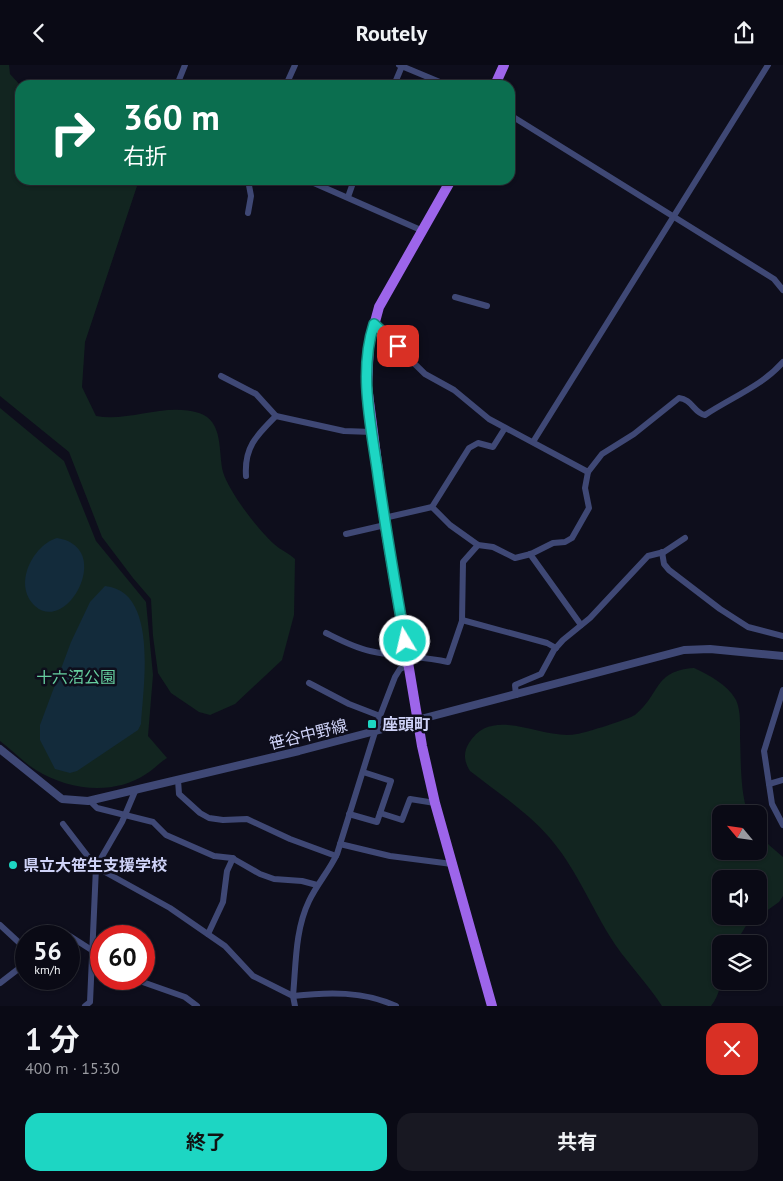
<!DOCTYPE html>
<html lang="ja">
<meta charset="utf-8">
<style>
:root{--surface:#0a0a15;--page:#181822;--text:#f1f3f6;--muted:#999aa0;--line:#2a2b34;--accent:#1dd6c3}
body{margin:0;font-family:"PT Sans","Noto Sans JP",sans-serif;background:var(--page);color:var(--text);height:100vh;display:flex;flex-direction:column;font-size:19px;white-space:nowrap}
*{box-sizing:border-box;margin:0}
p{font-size:16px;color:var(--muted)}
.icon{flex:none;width:28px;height:28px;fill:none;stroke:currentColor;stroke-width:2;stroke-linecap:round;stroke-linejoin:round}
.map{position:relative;height:941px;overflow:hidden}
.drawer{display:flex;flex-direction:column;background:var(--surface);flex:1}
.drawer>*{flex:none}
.guide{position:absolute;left:15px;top:15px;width:500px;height:105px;border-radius:15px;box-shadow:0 1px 4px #0004,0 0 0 1px var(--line);background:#0b6e4f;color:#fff;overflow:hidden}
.needle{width:32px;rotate:299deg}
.buttons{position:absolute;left:712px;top:740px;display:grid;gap:10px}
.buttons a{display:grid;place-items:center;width:55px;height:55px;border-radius:10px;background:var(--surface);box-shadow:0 1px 4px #0004,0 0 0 1px var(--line);font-size:25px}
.speed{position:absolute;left:15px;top:860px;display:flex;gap:10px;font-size:25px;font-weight:700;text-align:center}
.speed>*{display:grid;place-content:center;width:65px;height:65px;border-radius:50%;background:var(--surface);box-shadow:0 1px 4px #0004,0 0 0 1px var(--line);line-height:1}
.speed small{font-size:12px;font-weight:400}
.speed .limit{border:8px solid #d22;background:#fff;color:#111}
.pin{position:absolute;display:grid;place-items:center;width:42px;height:42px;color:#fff;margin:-21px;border-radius:10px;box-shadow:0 2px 8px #0006}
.me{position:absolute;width:55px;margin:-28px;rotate:351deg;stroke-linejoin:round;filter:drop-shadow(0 0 4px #0008)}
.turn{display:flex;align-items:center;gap:18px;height:105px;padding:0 25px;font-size:22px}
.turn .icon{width:65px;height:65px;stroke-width:2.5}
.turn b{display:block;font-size:35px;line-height:42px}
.round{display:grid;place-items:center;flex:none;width:52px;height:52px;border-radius:15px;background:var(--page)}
.head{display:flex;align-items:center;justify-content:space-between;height:85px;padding:0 25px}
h1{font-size:30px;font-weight:700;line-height:38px}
.cta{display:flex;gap:10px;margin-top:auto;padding:10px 25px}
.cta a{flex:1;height:58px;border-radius:15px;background:var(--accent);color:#111;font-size:20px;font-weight:700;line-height:58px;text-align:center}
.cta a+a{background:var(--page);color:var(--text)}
header{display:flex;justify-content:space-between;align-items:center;height:65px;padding:0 25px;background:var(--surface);font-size:22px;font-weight:700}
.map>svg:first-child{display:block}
.green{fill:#122520}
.water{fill:#132b3b}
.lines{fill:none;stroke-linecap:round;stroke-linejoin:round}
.minor{stroke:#3f4875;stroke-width:6}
.tertiary{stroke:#3f4875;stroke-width:8}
.primary{stroke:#9d65ea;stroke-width:10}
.route-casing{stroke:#138b7f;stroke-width:12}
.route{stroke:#1dd6c3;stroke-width:9}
.poi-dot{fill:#1dd6c3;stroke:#0e0e1c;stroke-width:2}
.labels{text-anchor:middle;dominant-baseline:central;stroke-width:5;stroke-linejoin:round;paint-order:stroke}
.park-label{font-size:16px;fill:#66ce9f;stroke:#0e0e1c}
.poi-label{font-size:16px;font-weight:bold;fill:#cfd3f8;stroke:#0e0e1c;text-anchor:start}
.street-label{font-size:16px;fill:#cfd3f8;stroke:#0e0e1c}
</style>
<header><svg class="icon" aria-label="back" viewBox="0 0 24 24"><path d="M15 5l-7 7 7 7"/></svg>Routely<svg class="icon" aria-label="share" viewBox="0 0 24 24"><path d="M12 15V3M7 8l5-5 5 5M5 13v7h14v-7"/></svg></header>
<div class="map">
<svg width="783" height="941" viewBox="0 0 783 941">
<rect width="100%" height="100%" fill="#0e0e1c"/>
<g class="green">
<path d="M0 0H9L10 9 20 20V115H139L85 277 82 322 96 351C130 357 165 337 199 348 224 356 218 387 223 407 229 427 258 465 274 479 280 485 289 488 295 494L294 550 282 595 235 639 210 650 199 647 171 628 158 608 153 571 151 534 133 513 102 472 69 387 0 331Z"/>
<path d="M0 343 64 396 96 476 146 537 153 610 148 671 167 693C160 697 153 705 146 709 113 731 68 725 36 705 23 697 12 685 0 676Z"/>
<path d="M694 603C709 610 727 619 736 635 741 646 740 660 740 672 741 696 740 726 748 749H721V786H759V768L769 780 783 792V831L779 837 759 851V814H721V851H758L747 859 735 879H721C721 900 725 924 711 941H662C646 916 624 895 609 870 589 837 575 802 549 772 526 746 497 727 470 706 464 696 463 688 469 678 493 639 542 676 577 669 585 668 629 654 635 650 661 629 653 606 694 603Z"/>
</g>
<g class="water">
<path d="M57 473C115 482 67 570 35 541 12 520 33 480 57 473Z"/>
<path d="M105 521C159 526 143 622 141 659L138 665 77 706 70 708 55 704 40 675V660L71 577 90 537Z"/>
</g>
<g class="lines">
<g class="minor">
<path d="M399 0 447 20"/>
<path d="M177 20 185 0"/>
<path d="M286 20 295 0"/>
<path d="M394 20 402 1"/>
<path d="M510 50 774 214 783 225"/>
<path d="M248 115 251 131 248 148"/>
<path d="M307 115 423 166"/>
<path d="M348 132 354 115"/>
<path d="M455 232 487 241"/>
<path d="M374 259 425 309 454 325 489 354 588 407 602 389 634 369 679 333C692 334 694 348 705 350 732 332 762 321 783 297"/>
<path d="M221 311 256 329 276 351"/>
<path d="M505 363 493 382 478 378 469 383 432 442 450 460 478 480 493 482 515 493 531 489 553 478 565 477 572 473 589 443 585 423 588 407"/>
<path d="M533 377 768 0"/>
<path d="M246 411C244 382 257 370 276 351L344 366 372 367"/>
<path d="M384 453 432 442"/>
<path d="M346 469 385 460"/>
<path d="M662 487 664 499 669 505 720 544 748 562 783 571"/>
<path d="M530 489 581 560"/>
<path d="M462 555 547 578 556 583"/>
<path d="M326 568C340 575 355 583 370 586 396 592 422 591 448 597L462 556 463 497 478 480"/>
<path d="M309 618 349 639 380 651"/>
<path d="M783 625 764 686 772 739 783 760"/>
<path d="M516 630 515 620 541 609 554 585 563 575 590 553 648 491 664 487 685 473"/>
<path d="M178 715 179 729 200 748 209 753 223 755 247 754 290 774 336 791"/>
<path d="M769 719 783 715"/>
<path d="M90 736 97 743 153 757 166 770 214 791 232 793 260 809 274 814 302 816 317 820"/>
<path d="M380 748 402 755 410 734 435 738"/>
<path d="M349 749 377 757 391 716 363 707"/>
<path d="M63 759 96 802 170 843 225 881 253 911 293 931C328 927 364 926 396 941"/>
<path d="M340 779 390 791 452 799"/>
<path d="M0 860 26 884"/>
<path d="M208 869 223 837 227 806 233 793"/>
<path d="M57 871 61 867 65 868 101 891"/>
<path d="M134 914 185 932 197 941"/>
<path d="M0 918 26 898"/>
<path d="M85 941 90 937 96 802 122 757 136 724"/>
<path d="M295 941 293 931C296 899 295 865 309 836 317 819 329 806 337 789L380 651 395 612 400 604 408 600"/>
</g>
<path class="tertiary" d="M0 684 62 734 88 736 299 686 684 585 710 584 783 591"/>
<g class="primary">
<path d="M495 20 504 0"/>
<path d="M451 115 379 242 369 279 367 321 385 460 422 681 435 738 492 941"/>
</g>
</g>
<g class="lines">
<g class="route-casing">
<path id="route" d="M398 281 374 259C359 305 370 356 377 403 385 461 395 518 405 576"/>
</g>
<use href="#route" class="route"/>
</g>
<g class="poi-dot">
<rect x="367" y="654" width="10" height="10" rx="2.5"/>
<circle cx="13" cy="800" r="5"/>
</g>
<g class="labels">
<g class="park-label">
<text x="76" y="612">十六沼公園</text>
</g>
<g class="poi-label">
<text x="382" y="659">座頭町</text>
<text x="23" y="800">県立大笹生支援学校</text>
</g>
<g class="street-label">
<text transform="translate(308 669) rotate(-14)">笹谷中野線</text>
</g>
</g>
</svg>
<div class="buttons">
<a><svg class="needle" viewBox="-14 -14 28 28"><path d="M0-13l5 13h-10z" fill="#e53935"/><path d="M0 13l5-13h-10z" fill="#999aa0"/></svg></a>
<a><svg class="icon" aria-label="sound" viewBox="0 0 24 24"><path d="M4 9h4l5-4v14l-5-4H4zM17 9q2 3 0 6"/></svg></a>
<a><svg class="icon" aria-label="layers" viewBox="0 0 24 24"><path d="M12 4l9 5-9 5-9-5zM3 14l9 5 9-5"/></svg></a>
</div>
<div class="speed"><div>56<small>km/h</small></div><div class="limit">60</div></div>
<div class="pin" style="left:398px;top:281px;background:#d93025"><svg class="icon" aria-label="arrive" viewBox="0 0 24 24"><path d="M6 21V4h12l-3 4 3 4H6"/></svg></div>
<svg class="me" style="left:405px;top:576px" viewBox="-20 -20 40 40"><circle r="17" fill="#1dd6c3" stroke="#fff" stroke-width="3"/><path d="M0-11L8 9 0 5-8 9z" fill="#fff"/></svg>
<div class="guide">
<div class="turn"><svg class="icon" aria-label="right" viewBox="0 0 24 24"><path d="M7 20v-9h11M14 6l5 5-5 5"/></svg><div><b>360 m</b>右折</div></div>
</div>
</div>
<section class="drawer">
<div class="head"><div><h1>1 分</h1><p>400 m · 15:30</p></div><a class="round" style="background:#d93025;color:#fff"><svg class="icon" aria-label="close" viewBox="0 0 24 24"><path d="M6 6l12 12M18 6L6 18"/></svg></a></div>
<div class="cta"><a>終了</a><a>共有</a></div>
</section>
